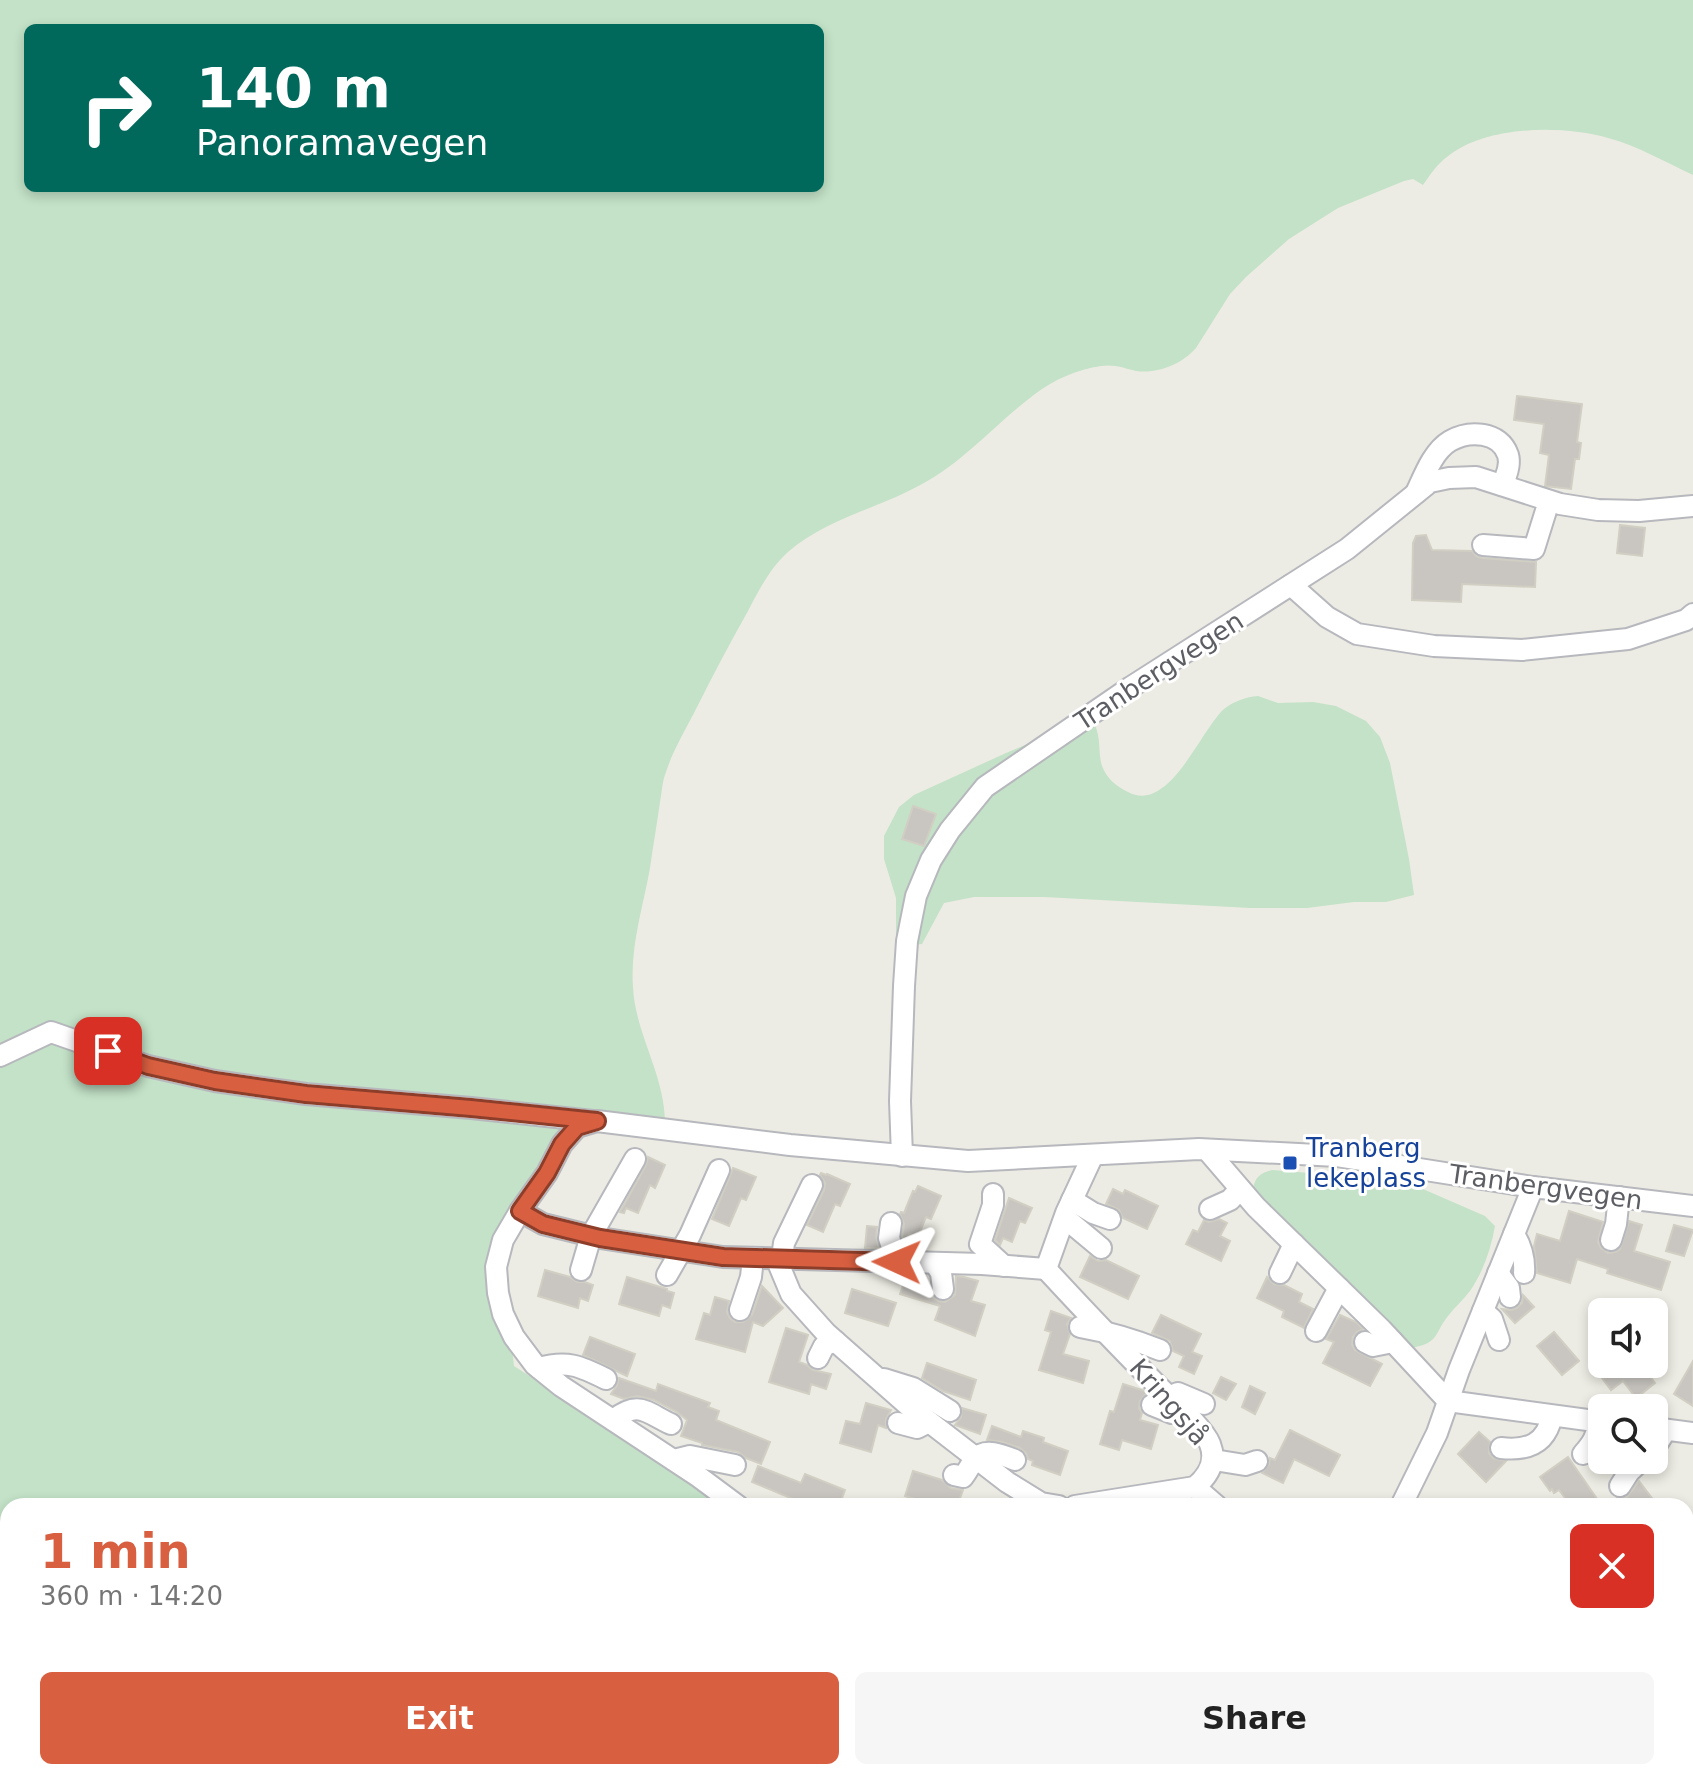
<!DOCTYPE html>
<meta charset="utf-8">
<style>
:root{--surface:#fff;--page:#f6f6f6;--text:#222;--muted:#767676;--accent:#d85f40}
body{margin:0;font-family:"DejaVu Sans",sans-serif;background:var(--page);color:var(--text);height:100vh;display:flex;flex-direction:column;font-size:30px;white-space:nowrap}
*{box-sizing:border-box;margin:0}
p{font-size:26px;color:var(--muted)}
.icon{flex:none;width:44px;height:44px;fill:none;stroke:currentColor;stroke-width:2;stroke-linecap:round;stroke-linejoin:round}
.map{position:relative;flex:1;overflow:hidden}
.side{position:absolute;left:0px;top:1498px;width:1694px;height:282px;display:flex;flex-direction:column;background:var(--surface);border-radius:24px 24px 0 0;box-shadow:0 4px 12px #0003}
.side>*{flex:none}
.top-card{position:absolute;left:24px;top:24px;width:800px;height:168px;border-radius:12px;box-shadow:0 4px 12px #0003;background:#00695c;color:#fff;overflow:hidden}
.fabs{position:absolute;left:1588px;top:1298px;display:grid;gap:16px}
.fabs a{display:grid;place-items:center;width:80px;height:80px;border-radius:12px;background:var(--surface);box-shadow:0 4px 12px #0003;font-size:40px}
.pin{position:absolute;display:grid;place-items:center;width:68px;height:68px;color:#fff;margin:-34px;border-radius:16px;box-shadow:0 4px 12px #0006}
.me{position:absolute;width:88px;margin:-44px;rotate:271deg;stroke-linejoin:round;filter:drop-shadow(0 0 6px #0008)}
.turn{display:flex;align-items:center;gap:28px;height:168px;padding:0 40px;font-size:36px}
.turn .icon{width:104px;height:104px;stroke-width:2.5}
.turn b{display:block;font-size:56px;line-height:68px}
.round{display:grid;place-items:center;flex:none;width:84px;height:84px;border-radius:12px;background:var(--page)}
.overview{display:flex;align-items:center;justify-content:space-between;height:136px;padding:0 40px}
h1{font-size:48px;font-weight:700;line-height:60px;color:var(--accent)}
.cta{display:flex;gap:16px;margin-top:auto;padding:16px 40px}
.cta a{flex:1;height:92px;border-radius:12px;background:var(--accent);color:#fff;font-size:32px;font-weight:700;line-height:92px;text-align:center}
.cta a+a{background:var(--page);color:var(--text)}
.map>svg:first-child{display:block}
.green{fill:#c3e2c7;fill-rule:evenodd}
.building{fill:#c9c6c1;stroke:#d1cfc3;stroke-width:2}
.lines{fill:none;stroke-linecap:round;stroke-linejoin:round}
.minor-casing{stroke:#b7b8bd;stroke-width:24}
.minor{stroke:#fff;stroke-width:20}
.route-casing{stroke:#8c3e2a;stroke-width:20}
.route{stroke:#d85f40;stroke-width:14}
.transit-dot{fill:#1a4fb4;stroke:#fff;stroke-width:3}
.labels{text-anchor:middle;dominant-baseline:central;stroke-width:6;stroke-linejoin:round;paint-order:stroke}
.street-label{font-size:26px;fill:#5c5e63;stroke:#fff}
.transit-label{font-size:26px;fill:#164399;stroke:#fff;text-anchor:start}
</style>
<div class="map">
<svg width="1693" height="1779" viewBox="0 0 1693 1779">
<rect width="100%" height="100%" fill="#edece4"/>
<g class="green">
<path d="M0 0H1693V175C1665 162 1638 146 1608 138 1562 125 1486 125 1447 157 1437 164 1430 175 1423 185L1413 179 1404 181 1338 208 1289 239 1246 277 1230 294 1196 348C1182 364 1158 374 1136 371 1124 368 1114 364 1101 366 1078 369 1053 380 1035 394 996 423 965 461 922 484 878 509 827 518 788 552 770 568 759 590 748 611 730 643 713 675 697 707 686 729 673 750 666 772 662 782 662 792 660 802 657 824 653 846 650 868 643 907 630 947 633 987 635 1033 664 1073 665 1121L579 1109 555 1156 501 1248 514 1366 637 1445 723 1506H8V1772H197L196 1779H0ZM28 28H820V188H28Z"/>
<path d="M1258 696 1278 703 1313 702 1336 706 1366 721 1380 737 1390 763 1409 859 1414 895 1386 902H1354L1307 908H1250L1044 897H974L944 903 922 944 911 945 896 937V898L884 859V836L899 807 914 795 1006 753 1092 717C1094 723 1097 729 1098 735 1100 745 1099 757 1102 766 1107 779 1116 786 1128 792 1169 814 1200 731 1224 709 1234 701 1246 697 1258 696Z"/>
<path d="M1272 1170 1348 1176 1375 1182 1416 1186 1485 1216 1495 1226C1491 1249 1483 1272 1470 1291 1463 1300 1455 1307 1448 1316 1433 1335 1440 1342 1412 1348L1399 1336 1373 1305 1259 1198 1253 1189C1255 1177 1260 1173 1272 1170Z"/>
<path d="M949 1772H1045L1053 1779H943Z"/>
</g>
<g class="building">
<path d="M1517 396 1582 404 1577 442 1581 443 1579 459H1575L1571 489 1545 486 1549 455 1540 453 1544 424 1514 420Z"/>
<path d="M1620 525 1645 528 1642 556 1617 553Z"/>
<path d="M1426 535 1432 550 1472 551 1476 556 1482 558 1536 562 1535 587 1462 584 1461 602 1412 600 1413 543 1416 536Z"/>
<path d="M913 806 936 814 924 846 902 839Z"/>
<path d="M648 1157 665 1165 655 1188 650 1185 638 1213 626 1208 624 1213 620 1212 646 1165Z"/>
<path d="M733 1168 756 1177 746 1200 741 1198 729 1226 712 1219Z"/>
<path d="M821 1173 826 1175 827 1174 850 1184 840 1206 835 1204 823 1232 807 1225 824 1190 825 1183 820 1175Z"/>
<path d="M918 1186 941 1196 931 1219 926 1217 918 1237 909 1234 906 1240 902 1237 904 1224 900 1214 901 1212 904 1213 913 1191 915 1192Z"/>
<path d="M1113 1189 1123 1194 1125 1190 1158 1206 1147 1229 1123 1218 1119 1210 1106 1204Z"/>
<path d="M1009 1198 1032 1208 1025 1223 1020 1221 1012 1242 1003 1238 1000 1245 995 1240Z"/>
<path d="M1569 1211 1603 1222 1598 1242 1601 1248 1608 1253 1615 1252 1620 1249 1629 1221 1642 1225 1634 1251 1670 1262 1661 1290 1607 1273 1608 1269 1577 1259 1570 1283 1537 1273 1534 1246 1537 1234 1560 1241Z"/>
<path d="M1219 1219 1227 1223 1220 1236 1230 1241 1221 1261 1186 1244 1193 1230 1198 1232 1204 1220 1209 1222Z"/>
<path d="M1674 1225 1693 1230 1684 1256 1666 1251Z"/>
<path d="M867 1226 877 1227 876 1237 879 1248H865Z"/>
<path d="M1090 1256 1098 1261 1106 1260 1139 1276 1128 1299 1080 1277Z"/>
<path d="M545 1270 570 1277 577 1282H585L593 1285 588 1301 580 1298 578 1308 538 1296Z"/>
<path d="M956 1276 964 1277 978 1281 971 1301 985 1305 975 1336 935 1320 940 1306 900 1294 906 1277 929 1284 933 1297 939 1301 945 1302 955 1295Z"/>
<path d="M627 1277 667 1289V1291L674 1293 670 1308 662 1305 659 1316 619 1304Z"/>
<path d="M1267 1277 1274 1284 1284 1285 1302 1294 1299 1302 1313 1309 1304 1328 1282 1317 1284 1311 1257 1298Z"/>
<path d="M762 1286 783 1308 763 1326 753 1322 745 1352 696 1339 704 1313 710 1315 715 1297 729 1301 727 1312 730 1318 735 1322H743L752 1315Z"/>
<path d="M852 1289 896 1303 888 1326 845 1313Z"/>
<path d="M1523 1295 1534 1307 1515 1323 1502 1309 1511 1310 1517 1308 1522 1303Z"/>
<path d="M1051 1311 1071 1318 1067 1324 1070 1334 1063 1354 1089 1361 1083 1383 1039 1370 1051 1332 1045 1330Z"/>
<path d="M1161 1315 1201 1334 1192 1352 1202 1356 1194 1374 1179 1367 1184 1356 1173 1351 1170 1341 1152 1333Z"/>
<path d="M1340 1315 1356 1322 1363 1329 1357 1332 1353 1337 1352 1344 1355 1350 1382 1364 1370 1386 1323 1363 1334 1342 1326 1339Z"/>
<path d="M786 1328 808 1335 799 1362 807 1365 813 1370 831 1374 826 1389 811 1384 809 1394 769 1382Z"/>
<path d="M1554 1332 1579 1361 1562 1375 1537 1346Z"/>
<path d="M590 1337 635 1354 627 1376 583 1355Z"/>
<path d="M1693 1361V1406L1674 1394Z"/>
<path d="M927 1363 976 1380 970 1400 943 1391 922 1378Z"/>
<path d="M1620 1364H1641L1655 1383 1636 1398 1623 1381 1611 1390 1602 1378Z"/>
<path d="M1221 1377 1236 1384 1226 1400 1213 1393Z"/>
<path d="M619 1378 656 1391 658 1384 710 1403 708 1407 719 1411 716 1420 770 1442 761 1464 746 1458 738 1452 702 1445V1443L681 1436 687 1420 677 1412 654 1400 637 1396 624 1399 611 1394 617 1385Z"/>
<path d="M1123 1384 1145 1391 1147 1393 1140 1401 1139 1408 1142 1413 1140 1420 1158 1425 1151 1449 1122 1440 1119 1450 1100 1444 1110 1411 1114 1412Z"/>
<path d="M1250 1386 1265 1393 1255 1414 1242 1407Z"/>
<path d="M866 1403 891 1410 886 1419V1428L878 1425 871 1452 840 1443 846 1421 860 1424Z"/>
<path d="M962 1408 986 1415 980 1434 955 1425 961 1417Z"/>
<path d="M992 1426 1021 1437 1023 1431 1044 1438 1043 1442 1068 1451 1060 1475 1032 1465 1033 1461 1028 1459 1026 1453 1020 1448 1002 1442 987 1440Z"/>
<path d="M1290 1430 1340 1455 1329 1476 1294 1459 1283 1483 1262 1473 1269 1464 1270 1458 1275 1460Z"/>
<path d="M1479 1432 1490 1442 1489 1453 1493 1458 1506 1461 1486 1482 1458 1454Z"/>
<path d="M1568 1457 1602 1506H1571L1559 1490 1554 1493 1552 1489 1550 1491 1540 1477Z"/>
<path d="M758 1466 801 1483 805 1474 845 1490 839 1506H810L752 1482Z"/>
<path d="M913 1471 942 1480 951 1488 963 1490 957 1506H937L905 1496Z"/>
<path d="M1639 1481 1658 1506H1607L1617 1498 1627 1497Z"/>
</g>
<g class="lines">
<g class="minor-casing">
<g id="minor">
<path d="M1416 493C1424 476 1433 451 1450 441 1469 430 1500 431 1508 455 1511 465 1506 477 1502 485"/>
<path d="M1483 545 1534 549 1549 501"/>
<path d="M1291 585 1327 617 1357 634 1434 646 1522 650 1628 639 1686 620 1693 614"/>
<path d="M0 1056 51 1032 148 1066 215 1081 306 1094 471 1108 593 1121"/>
<path d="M1207 1150 1256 1207 1382 1330 1448 1401 1602 1422"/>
<path d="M902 1156 900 1101 904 986 907 941 916 896 931 860 950 830 985 787 1131 687 1347 549 1430 482 1449 478 1476 477 1560 504 1598 510 1639 511 1693 506"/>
<path d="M993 1194V1205L980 1244 1004 1266"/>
<path d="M1072 1200 1093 1213 1110 1219"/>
<path d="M1210 1209 1230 1200 1240 1189"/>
<path d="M520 1211 543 1224 600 1238 723 1257 982 1264 1046 1269"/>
<path d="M1065 1218 1101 1248"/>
<path d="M891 1223 889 1238 897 1262"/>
<path d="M1514 1234C1522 1247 1525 1258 1524 1273"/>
<path d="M1611 1240 1616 1224 1619 1197"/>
<path d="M776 1258 791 1294 826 1333 910 1407 1007 1482 1041 1503 1059 1506"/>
<path d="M782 1258 784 1243 812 1185"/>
<path d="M935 1263 941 1273 943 1289"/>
<path d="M1046 1269C1082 1308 1119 1347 1157 1385 1170 1398 1204 1428 1210 1444 1217 1462 1208 1476 1195 1487L1075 1506"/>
<path d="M1046 1269 1066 1213 1093 1155"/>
<path d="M581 1270 591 1236 635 1159"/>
<path d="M1280 1273 1294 1244"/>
<path d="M1498 1273 1509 1288 1510 1297"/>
<path d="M667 1275 690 1235 719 1170"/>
<path d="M740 1310 751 1277 753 1258"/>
<path d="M1483 1311 1492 1319 1499 1340"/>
<path d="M1080 1327C1108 1332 1133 1339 1160 1350"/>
<path d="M1316 1331 1339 1288"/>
<path d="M1365 1342 1373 1346 1393 1342"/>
<path d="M818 1358 824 1346 835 1341"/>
<path d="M539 1368C567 1360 580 1366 606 1379"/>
<path d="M884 1379 913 1388 950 1411"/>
<path d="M1169 1397 1178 1393 1204 1404"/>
<path d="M1152 1405 1172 1413 1184 1412"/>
<path d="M613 1420C639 1400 645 1412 671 1424"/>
<path d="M898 1423 917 1428 929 1422"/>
<path d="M1654 1428 1693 1433"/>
<path d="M1501 1448C1528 1451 1546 1444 1552 1416"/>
<path d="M1654 1449 1666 1430"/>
<path d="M1583 1454C1592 1444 1597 1436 1599 1422"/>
<path d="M674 1460 690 1456 735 1465"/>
<path d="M1214 1460 1245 1465 1257 1461"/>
<path d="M954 1475 963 1477C968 1471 970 1465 975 1459 985 1447 1003 1455 1015 1460"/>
<path d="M1620 1486 1629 1472 1642 1460"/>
<path d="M1195 1487 1217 1506"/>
<path d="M738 1506 699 1477 561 1386 535 1365 514 1337 503 1314 498 1293 496 1267 503 1240 520 1211 547 1173 562 1144 577 1127 597 1121 790 1145 968 1161 1199 1149 1337 1156 1533 1187 1693 1206"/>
<path d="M1401 1506 1437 1433 1459 1370 1533 1187"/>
<path d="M1686 1653H1693"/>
<path d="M1062 1772 1070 1779"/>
<path d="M967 1779 974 1772"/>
<path d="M1090 1779 1098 1772"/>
</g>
</g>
<use href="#minor" class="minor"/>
</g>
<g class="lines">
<g class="route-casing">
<path id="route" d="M108 1051 148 1066 215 1081 306 1094 471 1108 597 1121 577 1127 562 1144 547 1173 520 1211 543 1224 600 1238 723 1257 897 1262"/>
</g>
<use href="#route" class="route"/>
</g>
<rect class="transit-dot" x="1282" y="1155" width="16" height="16" rx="4"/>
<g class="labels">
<g class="street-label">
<text transform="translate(1159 671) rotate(-33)">Tranbergvegen</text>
<text transform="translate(1546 1187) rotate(8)">Tranbergvegen</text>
<text transform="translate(1169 1402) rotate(49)">Kringsjå</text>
</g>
<g class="transit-label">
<text x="1306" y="1148">Tranberg<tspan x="1306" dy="30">lekeplass</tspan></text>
</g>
</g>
</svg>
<div class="fabs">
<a><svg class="icon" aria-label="sound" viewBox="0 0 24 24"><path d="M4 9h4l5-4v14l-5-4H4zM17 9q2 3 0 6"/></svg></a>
<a><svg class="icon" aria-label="search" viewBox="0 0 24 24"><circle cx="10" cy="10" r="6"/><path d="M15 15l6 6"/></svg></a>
</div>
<div class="pin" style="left:108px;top:1051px;background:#d93025"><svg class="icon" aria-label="arrive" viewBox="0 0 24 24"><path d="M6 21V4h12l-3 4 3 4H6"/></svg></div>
<svg class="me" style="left:897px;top:1262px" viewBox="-20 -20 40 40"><path d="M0-17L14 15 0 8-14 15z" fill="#d85f40" stroke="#fff" stroke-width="4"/></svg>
<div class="top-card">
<div class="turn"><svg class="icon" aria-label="right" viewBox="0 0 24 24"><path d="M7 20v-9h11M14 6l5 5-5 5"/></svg><div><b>140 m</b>Panoramavegen</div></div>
</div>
<section class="side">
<div class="overview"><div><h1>1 min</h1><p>360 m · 14:20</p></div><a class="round" style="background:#d93025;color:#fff"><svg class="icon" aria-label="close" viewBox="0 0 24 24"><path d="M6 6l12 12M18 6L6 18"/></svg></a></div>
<div class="cta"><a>Exit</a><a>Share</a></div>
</section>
</div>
